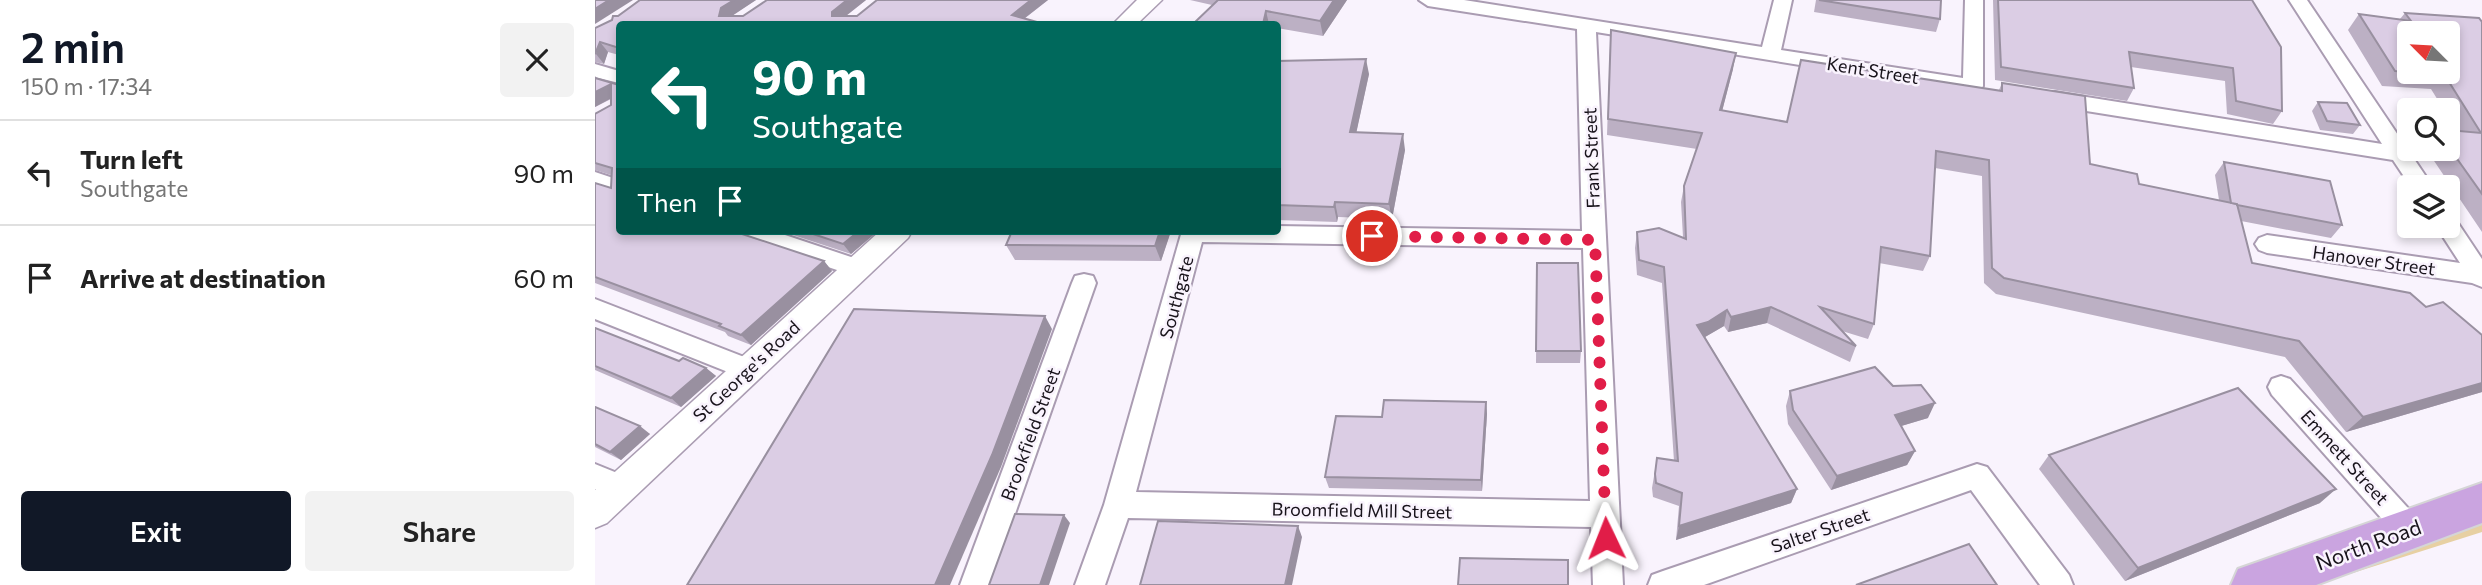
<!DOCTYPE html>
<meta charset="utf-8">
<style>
:root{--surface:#fff;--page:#f2f2f2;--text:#222;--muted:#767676;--line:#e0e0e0;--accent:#111827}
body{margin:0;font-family:Commissioner,sans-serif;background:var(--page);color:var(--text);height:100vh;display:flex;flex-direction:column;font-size:26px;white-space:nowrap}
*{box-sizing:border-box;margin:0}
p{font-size:23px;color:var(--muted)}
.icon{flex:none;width:38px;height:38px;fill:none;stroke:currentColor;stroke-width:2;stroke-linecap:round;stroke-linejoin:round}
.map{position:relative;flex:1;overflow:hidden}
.panel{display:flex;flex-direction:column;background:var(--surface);width:595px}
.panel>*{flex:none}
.top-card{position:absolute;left:21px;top:21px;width:665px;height:214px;border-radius:7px;box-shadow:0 4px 10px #0003;background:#00695c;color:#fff;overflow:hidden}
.needle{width:46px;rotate:294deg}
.controls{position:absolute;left:1802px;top:21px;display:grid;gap:14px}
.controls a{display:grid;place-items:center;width:63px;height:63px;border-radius:7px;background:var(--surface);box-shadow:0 4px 10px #0003;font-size:35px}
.pin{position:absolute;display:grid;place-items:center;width:60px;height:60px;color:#fff;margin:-30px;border:4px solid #fff;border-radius:50%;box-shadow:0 2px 7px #0007}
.me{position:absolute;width:77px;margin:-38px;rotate:358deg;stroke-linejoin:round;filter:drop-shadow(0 0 5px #0008)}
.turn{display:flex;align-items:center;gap:24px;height:147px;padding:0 21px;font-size:32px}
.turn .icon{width:91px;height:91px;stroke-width:2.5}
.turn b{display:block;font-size:49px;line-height:60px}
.then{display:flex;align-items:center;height:66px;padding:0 21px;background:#0003;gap:14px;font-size:26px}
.round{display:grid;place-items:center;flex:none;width:74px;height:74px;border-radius:7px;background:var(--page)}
.head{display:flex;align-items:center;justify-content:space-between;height:119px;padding:0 21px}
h1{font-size:42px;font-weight:600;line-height:52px;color:var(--accent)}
.cta{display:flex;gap:14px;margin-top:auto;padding:14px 21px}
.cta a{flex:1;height:80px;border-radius:7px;background:var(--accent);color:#fff;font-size:28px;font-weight:600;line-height:80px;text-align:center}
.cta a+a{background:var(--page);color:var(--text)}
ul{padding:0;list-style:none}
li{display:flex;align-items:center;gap:21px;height:105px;padding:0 21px;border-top:2px solid var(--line)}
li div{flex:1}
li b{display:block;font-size:26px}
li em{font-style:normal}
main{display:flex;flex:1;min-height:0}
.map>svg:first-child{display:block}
.green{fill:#e7d0a3}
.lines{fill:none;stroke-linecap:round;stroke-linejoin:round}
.minor-casing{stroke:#aa9cb2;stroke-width:4}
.tertiary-casing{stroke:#aa9cb2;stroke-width:3}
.trunk-casing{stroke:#d5d5d6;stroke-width:4}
.minor{fill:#fff;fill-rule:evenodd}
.tertiary{fill:#fff;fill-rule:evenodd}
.trunk{fill:#caa4e0;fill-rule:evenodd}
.wall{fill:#bcb0c4}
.shaded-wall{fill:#9990a0}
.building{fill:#dbcde4;stroke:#9990a0;stroke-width:2}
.route{stroke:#e11d48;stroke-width:12;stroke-dasharray:0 21.6}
.labels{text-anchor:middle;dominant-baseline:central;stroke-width:5;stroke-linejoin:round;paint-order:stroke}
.street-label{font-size:18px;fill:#18131b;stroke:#f9f3fd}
.near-street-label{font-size:21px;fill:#18131b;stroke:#f9f3fd}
</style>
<main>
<section class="panel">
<div class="head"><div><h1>2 min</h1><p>150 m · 17:34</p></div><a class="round"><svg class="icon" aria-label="close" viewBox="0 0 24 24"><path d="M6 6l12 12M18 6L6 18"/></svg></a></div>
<ul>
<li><svg class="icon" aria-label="left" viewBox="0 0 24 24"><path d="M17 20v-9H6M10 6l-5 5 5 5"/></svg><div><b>Turn left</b><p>Southgate</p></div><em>90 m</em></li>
<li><svg class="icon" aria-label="arrive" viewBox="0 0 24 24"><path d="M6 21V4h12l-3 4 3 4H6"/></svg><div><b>Arrive at destination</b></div><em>60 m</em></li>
</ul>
<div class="cta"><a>Exit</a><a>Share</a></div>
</section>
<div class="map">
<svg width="1887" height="585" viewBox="0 0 1887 585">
<rect width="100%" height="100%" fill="#f9f3fd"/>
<path class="green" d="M1887 522V532L1720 585H1704Z"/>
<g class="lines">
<g class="minor-casing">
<g id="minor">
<path d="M824 0H869L1167 47 1179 0H1197L1186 50 1368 78 1370 0H1388V86L1385 91 1378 93 1001 32 1028 585H998L996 527 533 518 510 585H480L509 505 587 231H682V226L987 231 982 29 833 6ZM607 242 988 248 995 501 541 492Z"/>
<path d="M1694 0H1712L1838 187H1816L1798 160 1460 106 1453 104 1450 99 1453 94 1460 92 1787 144Z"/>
<path d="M0 64 24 71V83L0 77Z"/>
<path d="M0 172 24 180V196L0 188Z"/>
<path d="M1853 218 1861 220 1887 259V287L1877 283 1672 253 1664 250 1660 244 1664 238 1672 235 1865 263 1841 226H1853Z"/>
<path d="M139 231H178L271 262 275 268 271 274 263 277 143 237Z"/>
<path d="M489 274 498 276 501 283 395 585H365L477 283 480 276Z"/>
<path d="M0 299 162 362 166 369 162 376 153 380 0 319Z"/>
<path d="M1686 376 1695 379 1823 519 1828 528 1823 537 1813 541 1803 537 1677 395 1673 387 1677 379Z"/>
<path d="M0 464 37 479 41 488 37 497 27 501 0 489Z"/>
<path d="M1382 464 1392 467 1474 575 1478 585H1445L1376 490 1109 585H1053L1057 575 1068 571Z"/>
</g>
</g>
<g class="tertiary-casing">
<g id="tertiary">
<path d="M542 0H567L542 24H518Z"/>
<path d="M285 231H317L313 238 12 523 0 528V490Z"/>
</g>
</g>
<g class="trunk-casing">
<path id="trunk" d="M1887 483V523L1721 585H1636L1643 569Z"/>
</g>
<use href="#minor" class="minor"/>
<use href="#tertiary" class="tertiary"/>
<use href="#trunk" class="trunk"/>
</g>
<g class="wall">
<path d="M45 0H161L136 16H148L172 0H271L251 16H262L282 0H453L429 19 24 24V55L13 52 9 64 0 62V28L17 20Z"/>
<path d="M595 0H752L728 36 682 28V24H598L617 5Z"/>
<path d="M1221 0H1346L1345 19 1341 32 1219 12Z"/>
<path d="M1398 0H1657L1687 111 1678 124 1632 114 1630 81 1536 67 1539 88 1532 101 1400 80Z"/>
<path d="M1810 13 1887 22V232L1831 149H1853V130L1862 131 1853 117V110H1849L1836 89 1787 86 1753 30 1764 14 1805 19Z"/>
<path d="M1015 46 1138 69 1127 111 1192 122 1404 90 1407 83 1495 164 1544 184 1624 200 1620 175 1629 162 1747 225 1736 238 1646 221 1657 263 1831 307 1887 335V392L1751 432 1690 357 1401 294 1389 283 1387 176 1340 168 1335 256 1328 271 1284 263 1279 324 1273 339 1247 331 1261 346 1255 362 1172 323 1133 332 1129 326 1110 337 1202 489 1196 503 1081 540 1084 506 1058 497 1057 488 1062 458 1079 461 1067 283 1042 275 1040 248 1042 232 1088 237 1086 202 1089 186 1102 149 1012 135Z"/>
<path d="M682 61 774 74 761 133 810 150 797 219 743 217 742 222 682 220Z"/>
<path d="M0 76 2 78 24 85V231L229 261 237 271 156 345 133 336 130 332 0 283V183L16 188V175L0 170V114L16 105V99L0 107Z"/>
<path d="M1723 102 1765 125 1758 134 1725 130 1717 111Z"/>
<path d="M186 231H283L256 254Z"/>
<path d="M576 231 566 261 420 260 411 245Z"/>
<path d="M942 263 986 351 985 363H941Z"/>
<path d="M0 328 84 361 111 368 121 376 86 407 0 370Z"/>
<path d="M1298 386 1333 418 1306 426 1320 451 1312 465 1236 490 1193 424 1191 406 1195 391Z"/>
<path d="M891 402 892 414 887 491 734 488 730 477 787 417Z"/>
<path d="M0 407 55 434 26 460 0 447Z"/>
<path d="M1454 455 1725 503 1530 581 1444 469Z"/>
</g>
<g class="shaded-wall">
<path d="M14 0H38L0 24V9Z"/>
<path d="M139 0H161L134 18 124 16 126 8Z"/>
<path d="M252 0H271L243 22 237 16V12Z"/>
<path d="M436 0H453L422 24 417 15Z"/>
<path d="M739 0H752L728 36 725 21Z"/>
<path d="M671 11 674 24H668Z"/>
<path d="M5 42 13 52 9 64 1 54Z"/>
<path d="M1141 53 1138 69 1123 127 1125 110Z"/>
<path d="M771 59 774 74 758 148 755 132Z"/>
<path d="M16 84 24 94 0 107V92Z"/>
<path d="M808 134 810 150 797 219 794 204Z"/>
<path d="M740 202 743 217 742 222 739 207Z"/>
<path d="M264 231H283L256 254 248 244Z"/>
<path d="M565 231H576L566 261 560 246Z"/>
<path d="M229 261 237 271 156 345 146 335Z"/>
<path d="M1176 307 1172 323 1133 332 1136 317Z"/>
<path d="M1132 310 1129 326 1110 337 1102 325Z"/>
<path d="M450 316 457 329 406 467 355 585H340Z"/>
<path d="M111 368 121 376 86 407 76 398Z"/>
<path d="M1887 383V392L1751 432 1768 417Z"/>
<path d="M891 402 892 414 887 491 886 480Z"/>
<path d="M1340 403 1333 418 1293 430 1300 415Z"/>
<path d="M45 426 55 434 26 460 15 452Z"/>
<path d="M1320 451 1312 465 1236 490 1242 476Z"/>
<path d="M1202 489 1196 503 1081 540 1084 526Z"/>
<path d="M1741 489 1725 503 1530 581 1543 568Z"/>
<path d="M469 515 475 523 454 585H445Z"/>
<path d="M703 526 707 537 697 585H690Z"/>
</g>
<g class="building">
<path d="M0 0H14L0 9Z"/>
<path d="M45 0H139L126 8 124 16H148L172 0H252L237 12V16H262L282 0H436L417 15 449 24H24V48L5 42 0 54V28L17 20 18 16H23Z"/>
<path d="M623 0H739L725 21 671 11 668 24H598Z"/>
<path d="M1224 0H1346L1345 19Z"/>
<path d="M1403 0H1657L1686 47 1687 111 1641 101 1638 68 1534 52 1539 88 1406 67Z"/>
<path d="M1810 13 1884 18 1887 22V194L1853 146V130L1886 133 1849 74 1816 72H1853V33H1815V72L1800 71 1764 14 1816 21Z"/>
<path d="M1016 30 1141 53 1125 110 1192 122 1206 60 1407 91V83L1490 96 1495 164 1542 174 1544 184 1642 204 1657 263 1815 293 1831 307 1848 302 1887 335V383L1768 417 1704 341 1409 278 1397 268 1394 160 1341 151 1335 256 1286 247 1279 324 1225 307 1261 346 1176 307 1136 317 1132 310 1113 322 1102 325 1202 489 1084 526 1087 493 1061 483 1060 474 1062 458 1083 461 1069 267 1044 260 1042 232 1064 228 1091 239 1089 186 1107 133 1013 119Z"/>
<path d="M771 59 755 132 808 134 794 204 740 202 739 207 682 205V61Z"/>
<path d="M0 78 24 85V231H138L229 261 146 335 124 326 126 324 0 277V183L16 188 17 168 0 163V114L16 105V84L0 92Z"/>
<path d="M1723 102 1752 103 1765 125 1732 121Z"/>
<path d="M1629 162 1735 181 1747 225 1642 205V204L1636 203Z"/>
<path d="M209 231H264L248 244Z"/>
<path d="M417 231H565L560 246 411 245Z"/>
<path d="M942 263H983L986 351H941Z"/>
<path d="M259 309 450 316 397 455 340 585H92Z"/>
<path d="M0 328 84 361 88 358 111 368 76 398 0 366Z"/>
<path d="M1280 367 1298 386 1326 385 1340 403 1300 415 1320 451 1242 476 1198 410 1195 391Z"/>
<path d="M1643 388 1741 489 1543 568 1454 455Z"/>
<path d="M789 400 891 402 886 480 730 477 741 416 787 417Z"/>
<path d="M0 407 45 426 15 452 0 444Z"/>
<path d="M420 514 469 515 445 585H394Z"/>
<path d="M563 521 703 526 690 585H545Z"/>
<path d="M1374 544 1402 585H1261Z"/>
<path d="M865 558 973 560V585H863Z"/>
</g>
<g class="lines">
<path class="route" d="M777 236 1000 240 1011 538"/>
</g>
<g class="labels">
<g class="street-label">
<text transform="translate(1278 70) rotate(9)">Kent Street</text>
<text transform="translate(996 158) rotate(-92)">Frank Street</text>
<text transform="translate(1779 260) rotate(8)">Hanover Street</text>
<text transform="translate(581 297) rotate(-75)">Southgate</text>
<text transform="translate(151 371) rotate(-43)">St George's Road</text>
<text transform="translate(435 434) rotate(-70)">Brookfield Street</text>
<text transform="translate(1750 457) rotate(48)">Emmett Street</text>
<text transform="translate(767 510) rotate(1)">Broomfield Mill Street</text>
<text transform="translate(1225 530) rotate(-19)">Salter Street</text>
</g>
<g class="near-street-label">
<text transform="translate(1773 544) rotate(-20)">North Road</text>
</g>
</g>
</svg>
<div class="controls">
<a><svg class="needle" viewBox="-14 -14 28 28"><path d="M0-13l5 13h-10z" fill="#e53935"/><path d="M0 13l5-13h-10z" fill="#767676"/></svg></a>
<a><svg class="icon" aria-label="search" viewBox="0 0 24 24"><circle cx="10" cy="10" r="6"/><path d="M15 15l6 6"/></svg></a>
<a><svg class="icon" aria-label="layers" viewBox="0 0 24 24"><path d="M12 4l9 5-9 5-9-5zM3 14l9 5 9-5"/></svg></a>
</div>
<div class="pin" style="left:777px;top:236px;background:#d93025"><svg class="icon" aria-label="arrive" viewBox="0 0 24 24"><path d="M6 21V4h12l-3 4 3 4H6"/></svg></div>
<svg class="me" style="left:1011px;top:538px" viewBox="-20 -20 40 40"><path d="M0-17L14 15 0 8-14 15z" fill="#e11d48" stroke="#fff" stroke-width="4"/></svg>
<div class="top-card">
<div class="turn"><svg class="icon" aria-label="left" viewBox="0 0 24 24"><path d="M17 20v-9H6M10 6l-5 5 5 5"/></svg><div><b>90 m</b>Southgate</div></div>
<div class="then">Then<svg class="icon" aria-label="arrive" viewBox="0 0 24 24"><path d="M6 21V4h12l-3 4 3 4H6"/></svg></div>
</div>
</div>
</main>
